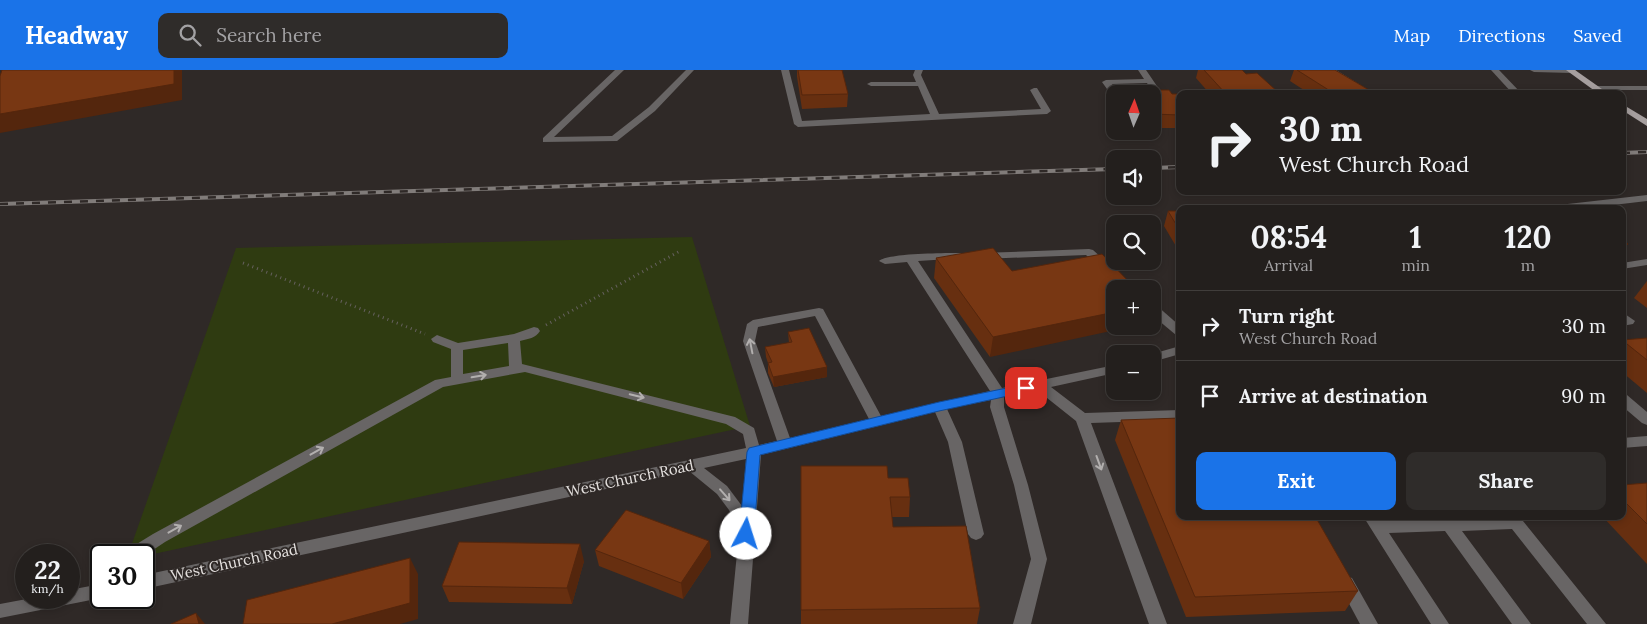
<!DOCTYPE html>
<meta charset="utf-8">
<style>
:root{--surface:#231f1d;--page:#2f2c2a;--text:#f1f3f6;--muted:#a3a2a4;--line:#403d3b;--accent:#1a73e8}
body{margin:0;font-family:Lora,serif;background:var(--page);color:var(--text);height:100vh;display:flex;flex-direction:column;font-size:19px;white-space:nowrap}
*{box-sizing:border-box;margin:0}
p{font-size:16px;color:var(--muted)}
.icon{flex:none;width:28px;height:28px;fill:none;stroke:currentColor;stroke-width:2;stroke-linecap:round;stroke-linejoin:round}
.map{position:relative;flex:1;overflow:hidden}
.side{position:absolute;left:1176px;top:135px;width:450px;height:315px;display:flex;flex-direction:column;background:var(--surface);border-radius:10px;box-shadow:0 2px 8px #0003,0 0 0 1px var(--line)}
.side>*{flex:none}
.banner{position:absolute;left:1176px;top:20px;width:450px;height:105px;border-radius:10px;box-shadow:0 2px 8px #0003,0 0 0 1px var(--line);background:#231f1d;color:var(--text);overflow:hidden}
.needle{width:32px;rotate:2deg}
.controls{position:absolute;left:1106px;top:15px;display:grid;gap:10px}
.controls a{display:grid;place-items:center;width:55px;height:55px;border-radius:10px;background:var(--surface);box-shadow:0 2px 8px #0003,0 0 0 1px var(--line);font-size:25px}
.speed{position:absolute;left:15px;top:474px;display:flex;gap:10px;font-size:25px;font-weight:700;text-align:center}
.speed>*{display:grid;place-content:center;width:65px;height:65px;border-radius:50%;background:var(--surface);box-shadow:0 2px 8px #0003,0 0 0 1px var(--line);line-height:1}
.speed small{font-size:12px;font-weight:400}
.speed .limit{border:2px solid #111;border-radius:8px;background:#fff;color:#111}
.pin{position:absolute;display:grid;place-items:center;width:42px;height:42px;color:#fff;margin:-21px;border-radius:10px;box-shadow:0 2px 8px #0006}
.me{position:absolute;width:55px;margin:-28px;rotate:5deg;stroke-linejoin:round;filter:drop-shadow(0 0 4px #0008)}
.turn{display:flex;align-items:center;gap:18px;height:105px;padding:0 20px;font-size:22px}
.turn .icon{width:65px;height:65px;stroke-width:2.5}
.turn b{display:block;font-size:35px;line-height:42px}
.eta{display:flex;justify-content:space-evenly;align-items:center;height:85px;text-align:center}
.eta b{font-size:30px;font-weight:800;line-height:35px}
.primary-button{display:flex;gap:10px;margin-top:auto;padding:10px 20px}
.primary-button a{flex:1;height:58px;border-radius:10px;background:var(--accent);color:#fff;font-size:20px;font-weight:800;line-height:58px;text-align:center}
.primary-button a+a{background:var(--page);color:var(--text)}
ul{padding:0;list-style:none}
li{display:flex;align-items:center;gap:15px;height:70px;padding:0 20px;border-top:1px solid var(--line)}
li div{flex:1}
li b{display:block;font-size:19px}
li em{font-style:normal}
header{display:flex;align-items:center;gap:30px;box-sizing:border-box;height:70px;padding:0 25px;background:var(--accent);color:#fff}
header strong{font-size:24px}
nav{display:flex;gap:28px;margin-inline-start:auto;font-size:18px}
.search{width:350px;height:45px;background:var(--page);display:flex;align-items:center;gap:12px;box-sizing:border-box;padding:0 18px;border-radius:10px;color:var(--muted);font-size:19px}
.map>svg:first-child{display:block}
.green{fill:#2f3b11}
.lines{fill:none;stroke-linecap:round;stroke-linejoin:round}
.path{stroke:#66615f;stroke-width:3;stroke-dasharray:1 4;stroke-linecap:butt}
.minor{fill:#686565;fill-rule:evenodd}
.major{fill:#a69f9f;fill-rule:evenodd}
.rail-casing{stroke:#817c7a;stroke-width:4}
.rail{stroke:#2f2927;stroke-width:2.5;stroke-dasharray:8;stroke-linecap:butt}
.wall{fill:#672f10}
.shaded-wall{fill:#54260d}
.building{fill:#783713;stroke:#54260d}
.oneway{stroke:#b2afae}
.route{fill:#1a73e8;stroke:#114b97}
.labels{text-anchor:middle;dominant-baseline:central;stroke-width:4;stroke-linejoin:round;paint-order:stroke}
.street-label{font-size:15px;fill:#e4e0de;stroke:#2f2927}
</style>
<header>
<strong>Headway</strong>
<div class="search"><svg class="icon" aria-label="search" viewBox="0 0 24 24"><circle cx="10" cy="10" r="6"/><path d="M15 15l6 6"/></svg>Search here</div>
<nav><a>Map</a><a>Directions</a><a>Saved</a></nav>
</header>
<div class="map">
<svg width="1647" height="554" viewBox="0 0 1647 554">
<rect width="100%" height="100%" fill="#2f2927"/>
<path class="green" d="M692 167 750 356 144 486 128 485 236 178Z"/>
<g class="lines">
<g class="path">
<path d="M243 193 425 264"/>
<path d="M546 255 680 181"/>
</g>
<g class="minor">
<path d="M615 0H624L554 67 612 66 649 37 686 0H694L655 41 617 71 543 72V68Z"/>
<path d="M781 0H789L802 51 930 44 918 16H871L867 14 871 12H916L913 5 915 0H923L921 5 939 44 1041 39 1030 20 1034 18H1037L1051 41 1047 44 798 57 794 54Z"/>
<path d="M1138 0H1146L1161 22 1160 24H1120L1124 21 1151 20 1147 13 1112 14 1119 24H1115V27L1112 26 1102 12 1106 10 1144 9Z"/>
<path d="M1326 0H1336L1375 24H1365Z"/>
<path d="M1491 0H1499L1522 24H1513Z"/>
<path d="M1530 0H1575L1576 1 1572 3 1534 2Z"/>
<rect x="1593" y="16" width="54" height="4"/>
<path d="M1647 125V131L1579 139H1545L1550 136Z"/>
<path d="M1089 179 1093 180 1136 219H1123L1086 185 981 189 975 186 981 183Z"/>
<path d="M961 183 965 184 967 186 965 188 918 191 1002 318 1115 295V303L1051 317 1085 343 1180 340V350L1091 353 1167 554H1149L1076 351 1037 320 1004 327V337L1028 415 1047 489 1031 554H1013L1031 489 1014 415 990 337 991 330 947 339 962 372 984 464 981 468 976 470 971 468 968 464 948 372 935 342 761 385 748 554H730L739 463 729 440 717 424 689 401 144 519V505L746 378 743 364 726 354 525 302 443 317 165 472 144 486 125 485 127 480 153 464 435 310 451 307V279L433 272 431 269 437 265 458 273 514 264 534 257 538 258 540 261C536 268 528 269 520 271L522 294 735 347 754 358 759 375 777 371 743 271 747 254 753 250 819 238 823 239 881 346 990 321 907 192 885 194 879 191C888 183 946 183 961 183ZM815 246 869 349 790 368 755 271 758 257ZM508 273 509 296 463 304V280ZM746 389 742 436 727 416 704 398Z"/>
<path d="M1647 189V195L1622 199V193Z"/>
<path d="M1152 235H1156L1180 256V266L1176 265 1152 245Z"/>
<path d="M1622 242 1635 251 1633 254 1622 256Z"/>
<path d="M1180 276V284L1152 292V284Z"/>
<path d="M1622 324 1627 325 1647 342V355L1642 353 1622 336Z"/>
<path d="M1647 366V376L1622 378V368Z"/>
<path d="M1363 446H1378L1381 451 1437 449 1436 446H1452L1454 449 1519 446 1606 554H1587L1512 459 1462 461 1531 554H1512L1445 461 1389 463 1449 554H1431Z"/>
<path d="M1346 506 1352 508 1378 554H1360L1338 513 1340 508Z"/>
<path d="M101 514V528L0 548V534L32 528H69V520Z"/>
</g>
<g class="major">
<path d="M1566 0H1575L1609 24H1599Z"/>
<path d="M1622 34 1647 49V56L1622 40Z"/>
</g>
<g class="rail-casing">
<g id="rail">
<path d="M1622 83 1647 82"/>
<path d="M1152 98 1180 97"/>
<path d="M0 134 1115 99"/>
</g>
</g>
<use href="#rail" class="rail"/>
</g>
<g class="wall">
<path d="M797 0H842L848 24 847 37 802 39 797 7Z"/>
<path d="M1198 0H1242L1246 4 1280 24H1210L1196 8Z"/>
<path d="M1294 0H1335L1367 24H1310L1290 11Z"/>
<path d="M1145 20 1172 24H1180V58H1152V24H1144Z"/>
<path d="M1115 28V41L1113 37Z"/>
<path d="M1168 141H1180V183L1164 156Z"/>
<path d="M1622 170 1628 174 1622 181Z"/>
<path d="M936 188 1012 201 990 287 934 208Z"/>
<path d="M1647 211V238L1634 228Z"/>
<path d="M788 262 827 297V307L774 317 768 303V293L766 287 765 277 789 273Z"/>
<path d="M1647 268V323L1622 302V270Z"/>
<path d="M1121 350 1358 521 1345 541 1186 547 1115 370Z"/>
<path d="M888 408 910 427 909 447H892L893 457 980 538 977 554H801V540Z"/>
<path d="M1647 413V494L1602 446H1622V415Z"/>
<path d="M709 471 711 487 683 529 599 496 595 480Z"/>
<path d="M584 491 572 534 449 532 442 516Z"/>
</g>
<g class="shaded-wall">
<path d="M174 0H182V30L0 63V44Z"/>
<path d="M1369 20 1367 24H1340Z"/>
<path d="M1115 242V256H1134L990 287 993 267Z"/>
<path d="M827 297V307L774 317 773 307Z"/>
<path d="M709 471 711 487 683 529 681 513Z"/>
<path d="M580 474 584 491 572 534 567 518Z"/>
<path d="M410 488 418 504V549L400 554H332Z"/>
<path d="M196 543 205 554H199Z"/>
</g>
<g class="building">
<path d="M2 0H174V14L0 44V6Z"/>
<path d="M798 0H842L848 24 802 25Z"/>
<path d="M1204 0H1242L1246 4 1257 3 1280 24H1226Z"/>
<path d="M1297 0H1335L1369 20 1335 24Z"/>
<path d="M1145 20H1169L1172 24H1180V45L1152 44V24H1147Z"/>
<path d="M1168 141H1180V161Z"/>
<path d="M1622 170 1628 174H1622Z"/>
<path d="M993 178 1012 201 1102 184 1136 219H1115V242L993 267 936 188Z"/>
<path d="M809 258 827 297 773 307 768 293 772 292 765 277 792 272 788 262Z"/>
<path d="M1647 268V290L1622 270Z"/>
<path d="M1180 348V446H1315L1358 521 1195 527 1121 350Z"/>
<path d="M801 396H887L888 408H908L910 427H890L893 457 966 456 980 538 801 540Z"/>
<path d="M1647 413V454L1622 429V415Z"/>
<path d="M626 440 709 471 681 513 595 480Z"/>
<path d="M459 472 580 474 567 518 442 516Z"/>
<path d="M410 488V533L332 554H243L247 530Z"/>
<path d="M196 543 199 554H171Z"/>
</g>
<defs><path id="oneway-shaft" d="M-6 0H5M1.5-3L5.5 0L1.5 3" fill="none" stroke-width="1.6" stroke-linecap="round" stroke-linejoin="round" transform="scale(1.25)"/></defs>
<g class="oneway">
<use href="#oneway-shaft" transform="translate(751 276) rotate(-101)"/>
<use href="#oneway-shaft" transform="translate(479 306) rotate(-10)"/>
<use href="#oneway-shaft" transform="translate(637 326) rotate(14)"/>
<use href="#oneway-shaft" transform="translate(317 381) rotate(-29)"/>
<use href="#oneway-shaft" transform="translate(1099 393) rotate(70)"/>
<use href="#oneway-shaft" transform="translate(725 425) rotate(49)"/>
<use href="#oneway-shaft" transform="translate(175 459) rotate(-29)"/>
</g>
<path class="route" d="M1026 314 1032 318 1031 321 939 341 760 385 754 464 751 468 746 469 742 468 739 464 747 382 749 378 939 332Z"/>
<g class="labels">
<g class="street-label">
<text transform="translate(630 408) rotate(-12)">West Church Road</text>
<text transform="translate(234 492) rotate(-12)">West Church Road</text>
</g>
</g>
</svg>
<div class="controls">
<a><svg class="needle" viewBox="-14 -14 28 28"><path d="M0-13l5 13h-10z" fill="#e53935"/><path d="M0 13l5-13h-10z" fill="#a3a2a4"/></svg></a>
<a><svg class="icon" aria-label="sound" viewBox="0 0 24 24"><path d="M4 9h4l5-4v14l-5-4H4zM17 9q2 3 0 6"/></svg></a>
<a><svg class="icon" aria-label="search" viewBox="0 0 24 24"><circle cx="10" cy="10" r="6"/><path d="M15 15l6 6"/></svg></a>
<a>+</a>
<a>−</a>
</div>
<div class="speed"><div>22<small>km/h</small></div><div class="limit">30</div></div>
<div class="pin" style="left:1026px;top:318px;background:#d93025"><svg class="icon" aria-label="arrive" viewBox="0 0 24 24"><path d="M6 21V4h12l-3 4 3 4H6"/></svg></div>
<svg class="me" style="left:746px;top:464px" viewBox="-20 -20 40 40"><circle r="19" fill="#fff"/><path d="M0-13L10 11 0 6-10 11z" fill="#1a73e8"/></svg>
<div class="banner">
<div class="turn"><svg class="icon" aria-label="right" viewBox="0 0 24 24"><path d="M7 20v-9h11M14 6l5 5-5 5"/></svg><div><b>30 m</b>West Church Road</div></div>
</div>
<section class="side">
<div class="eta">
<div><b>08:54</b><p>Arrival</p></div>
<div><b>1</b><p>min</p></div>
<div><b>120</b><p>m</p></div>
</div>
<ul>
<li><svg class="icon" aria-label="right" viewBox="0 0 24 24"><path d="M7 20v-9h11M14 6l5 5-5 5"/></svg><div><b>Turn right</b><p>West Church Road</p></div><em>30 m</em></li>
<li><svg class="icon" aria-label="arrive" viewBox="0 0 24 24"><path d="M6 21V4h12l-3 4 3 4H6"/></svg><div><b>Arrive at destination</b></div><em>90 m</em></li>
</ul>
<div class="primary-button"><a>Exit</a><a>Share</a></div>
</section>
</div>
